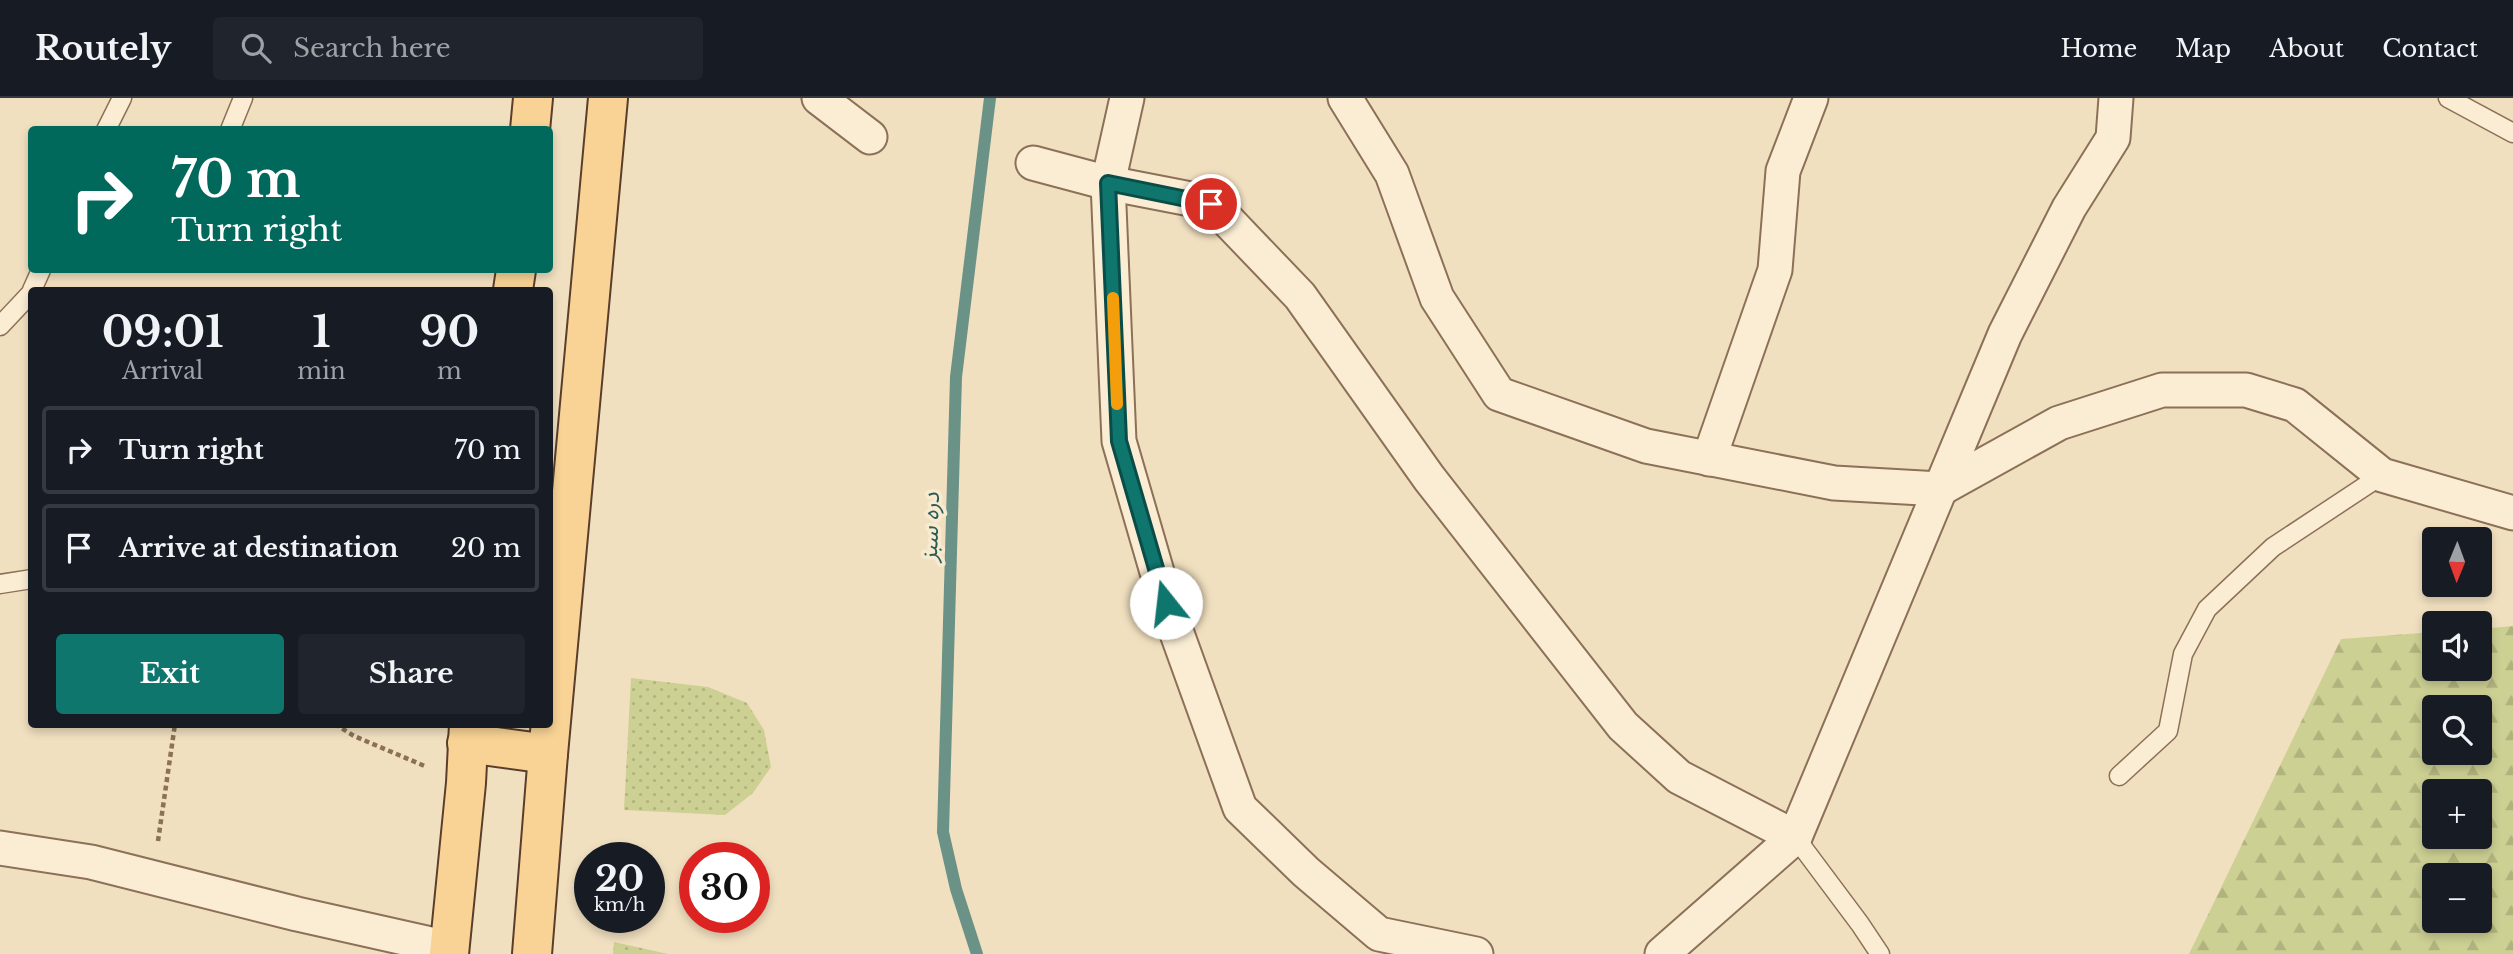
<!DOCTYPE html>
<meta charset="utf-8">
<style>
:root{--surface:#171b24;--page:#20242c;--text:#f1f3f6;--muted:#9ea1a6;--line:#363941;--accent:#0f766e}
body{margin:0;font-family:"Libre Baskerville","Noto Sans Arabic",serif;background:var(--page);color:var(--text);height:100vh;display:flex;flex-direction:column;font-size:26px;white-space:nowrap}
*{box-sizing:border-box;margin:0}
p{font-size:23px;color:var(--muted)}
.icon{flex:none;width:38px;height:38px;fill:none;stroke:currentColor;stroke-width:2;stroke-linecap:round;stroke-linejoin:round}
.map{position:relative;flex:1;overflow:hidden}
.details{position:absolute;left:28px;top:189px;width:525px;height:441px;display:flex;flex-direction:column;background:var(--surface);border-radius:7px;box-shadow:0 4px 10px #0003}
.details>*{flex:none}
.hud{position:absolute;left:28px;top:28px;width:525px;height:147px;border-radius:7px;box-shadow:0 4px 10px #0003;background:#00695c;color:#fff;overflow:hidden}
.needle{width:46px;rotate:181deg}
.tools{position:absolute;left:2422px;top:429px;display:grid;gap:14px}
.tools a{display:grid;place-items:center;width:70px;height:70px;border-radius:7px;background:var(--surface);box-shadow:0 4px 10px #0003;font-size:35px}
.speed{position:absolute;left:574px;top:744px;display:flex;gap:14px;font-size:35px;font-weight:700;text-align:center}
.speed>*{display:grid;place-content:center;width:91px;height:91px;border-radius:50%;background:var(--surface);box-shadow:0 4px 10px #0003;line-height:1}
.speed small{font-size:18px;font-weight:400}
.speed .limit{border:10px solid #d22;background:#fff;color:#111}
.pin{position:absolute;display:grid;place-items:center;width:60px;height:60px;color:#fff;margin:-30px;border:4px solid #fff;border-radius:50%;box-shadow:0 2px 7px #0007}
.me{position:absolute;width:77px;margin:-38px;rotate:344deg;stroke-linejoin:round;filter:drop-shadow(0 0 5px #0008)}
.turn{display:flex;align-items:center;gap:24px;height:147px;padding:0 28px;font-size:32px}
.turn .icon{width:91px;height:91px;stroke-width:2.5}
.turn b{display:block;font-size:49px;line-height:60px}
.eta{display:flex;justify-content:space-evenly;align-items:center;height:119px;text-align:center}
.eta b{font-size:42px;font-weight:700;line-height:49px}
.action{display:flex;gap:14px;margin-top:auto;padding:14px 28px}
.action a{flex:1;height:80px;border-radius:7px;background:var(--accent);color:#fff;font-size:28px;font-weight:700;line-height:80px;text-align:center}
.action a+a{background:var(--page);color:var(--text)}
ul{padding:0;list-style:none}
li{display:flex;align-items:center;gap:21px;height:88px;margin:0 14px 10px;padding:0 14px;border:4px solid var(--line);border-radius:7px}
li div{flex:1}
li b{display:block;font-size:26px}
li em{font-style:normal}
header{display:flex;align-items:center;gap:42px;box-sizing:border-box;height:98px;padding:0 35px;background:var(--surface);border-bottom:2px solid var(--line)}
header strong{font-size:33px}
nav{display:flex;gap:38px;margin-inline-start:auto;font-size:24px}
.search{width:490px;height:63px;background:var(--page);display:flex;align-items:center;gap:18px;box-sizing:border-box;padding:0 24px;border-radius:7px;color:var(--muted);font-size:26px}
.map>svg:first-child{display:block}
.grass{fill:url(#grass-dots)}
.forest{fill:url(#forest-firs);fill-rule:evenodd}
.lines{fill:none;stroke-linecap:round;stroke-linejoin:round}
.stream{stroke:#6a9286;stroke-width:12}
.lane-casing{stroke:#8c7057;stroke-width:21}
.street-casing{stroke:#8c7057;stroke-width:37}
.primary-casing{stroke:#5a3e2b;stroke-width:42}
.path{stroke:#8c7057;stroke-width:4.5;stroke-dasharray:5 3.5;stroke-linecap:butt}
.lane{stroke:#fbedd4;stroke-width:18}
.street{stroke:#fbedd4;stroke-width:33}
.primary{stroke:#f8d395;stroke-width:38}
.route-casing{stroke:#0a4d48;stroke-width:18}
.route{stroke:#0f766e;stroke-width:12}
.slow{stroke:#f59e0b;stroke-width:12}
.labels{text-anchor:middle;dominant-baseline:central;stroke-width:7;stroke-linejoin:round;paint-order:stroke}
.water-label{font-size:23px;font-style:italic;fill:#2a5c55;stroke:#f8ead1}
</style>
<header>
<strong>Routely</strong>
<div class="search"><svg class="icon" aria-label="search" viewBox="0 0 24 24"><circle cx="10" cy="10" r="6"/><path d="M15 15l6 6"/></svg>Search here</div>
<nav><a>Home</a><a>Map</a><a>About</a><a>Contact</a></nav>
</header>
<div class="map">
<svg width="2513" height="856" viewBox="0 0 2513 856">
<defs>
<pattern id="grass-dots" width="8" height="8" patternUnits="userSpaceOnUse" patternTransform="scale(1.75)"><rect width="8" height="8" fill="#cdd093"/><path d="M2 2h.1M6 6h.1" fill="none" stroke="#b1b37e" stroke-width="1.8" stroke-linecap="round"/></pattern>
<pattern id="forest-firs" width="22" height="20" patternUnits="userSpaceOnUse" patternTransform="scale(1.75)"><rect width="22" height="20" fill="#cdd093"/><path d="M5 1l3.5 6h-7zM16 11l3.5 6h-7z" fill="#b1b37e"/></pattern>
</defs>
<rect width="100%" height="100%" fill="#f1e0c0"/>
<g class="grass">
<path d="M631 580 708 589 747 605 764 632 771 669 753 695 725 717 624 712Z"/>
<path d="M614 844 668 856H613Z"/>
</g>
<path class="forest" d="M2513 528V856H2189L2341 541 2434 534V570H2480V531ZM2434 609H2480V654H2434ZM2434 693H2480V738H2434ZM2480 777V822H2434V777Z"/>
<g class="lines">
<path class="stream" d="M977 856 956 791 943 734 956 279 990 0"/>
<g class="lane-casing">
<g id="lane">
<path d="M2448 0 2513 35"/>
<path d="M106 32 122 0"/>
<path d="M230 32 243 0"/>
<path d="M32 192 41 172"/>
<path d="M0 228 32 194"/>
<path d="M0 486 32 481"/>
<path d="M2119 678 2168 633 2183 556 2207 511 2273 449 2382 377"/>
<path d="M1795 739 1860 826 1880 856"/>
</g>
</g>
<g class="street-casing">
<g id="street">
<path d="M819 0 870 39"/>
<path d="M1127 0 1108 85 1119 343 1166 505 1240 710 1306 774 1379 836 1476 856"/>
<path d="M1345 0 1392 76 1437 200 1499 296 1646 348 1834 385 1940 391 2059 325 2162 292H2246L2295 307 2382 377 2513 415"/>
<path d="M1033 65 1108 85 1211 105 1300 198 1429 380 1623 628 1679 679 1795 739"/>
<path d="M1709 361 1775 172 1783 73 1811 0"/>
<path d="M0 750 91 764 297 816 449 850"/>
<path d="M1662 856 1795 739 2005 236 2069 110 2113 40 2116 0"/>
</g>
</g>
<g class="primary-casing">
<g id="primary">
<path d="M530 32 533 0"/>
<path d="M513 192 516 172"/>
<path d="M467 645 548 656"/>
<path d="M449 856 466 685 469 626"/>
<path d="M532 856 548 656 608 0"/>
</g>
</g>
<g class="path">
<path d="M335 626 354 638 427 669"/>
<path d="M158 743 175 626"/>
</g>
<use href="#lane" class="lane"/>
<use href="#street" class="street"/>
<use href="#primary" class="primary"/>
</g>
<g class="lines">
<g class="route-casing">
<path id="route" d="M1166 505 1119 343 1108 85 1211 106"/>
</g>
<use href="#route" class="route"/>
<path class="slow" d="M1113 200 1117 306"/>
</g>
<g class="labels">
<g class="water-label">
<text transform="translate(930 429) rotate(-88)">دره سبز</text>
</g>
</g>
</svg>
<div class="tools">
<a><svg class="needle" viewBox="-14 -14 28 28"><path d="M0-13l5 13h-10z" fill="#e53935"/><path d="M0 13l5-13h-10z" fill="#9ea1a6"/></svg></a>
<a><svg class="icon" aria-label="sound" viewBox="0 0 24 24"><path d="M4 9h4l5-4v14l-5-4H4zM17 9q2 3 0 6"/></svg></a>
<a><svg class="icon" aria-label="search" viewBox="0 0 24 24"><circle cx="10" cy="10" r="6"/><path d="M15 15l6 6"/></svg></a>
<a>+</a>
<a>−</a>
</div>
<div class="speed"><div>20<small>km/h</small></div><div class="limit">30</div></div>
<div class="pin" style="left:1211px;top:106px;background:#d93025"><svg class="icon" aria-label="arrive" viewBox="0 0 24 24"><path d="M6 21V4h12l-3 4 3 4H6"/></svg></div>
<svg class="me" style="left:1166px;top:505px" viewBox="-20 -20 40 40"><circle r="19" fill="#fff"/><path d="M0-13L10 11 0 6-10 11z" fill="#0f766e"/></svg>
<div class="hud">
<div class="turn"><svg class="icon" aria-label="right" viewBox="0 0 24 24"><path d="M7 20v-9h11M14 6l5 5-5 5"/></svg><div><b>70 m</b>Turn right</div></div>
</div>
<section class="details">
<div class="eta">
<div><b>09:01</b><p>Arrival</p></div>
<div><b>1</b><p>min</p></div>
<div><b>90</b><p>m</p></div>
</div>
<ul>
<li><svg class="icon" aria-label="right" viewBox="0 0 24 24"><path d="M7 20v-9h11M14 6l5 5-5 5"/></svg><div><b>Turn right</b></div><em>70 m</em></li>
<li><svg class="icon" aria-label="arrive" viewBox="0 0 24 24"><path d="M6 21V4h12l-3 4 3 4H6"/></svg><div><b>Arrive at destination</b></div><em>20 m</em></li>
</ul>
<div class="action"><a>Exit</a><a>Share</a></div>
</section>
</div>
